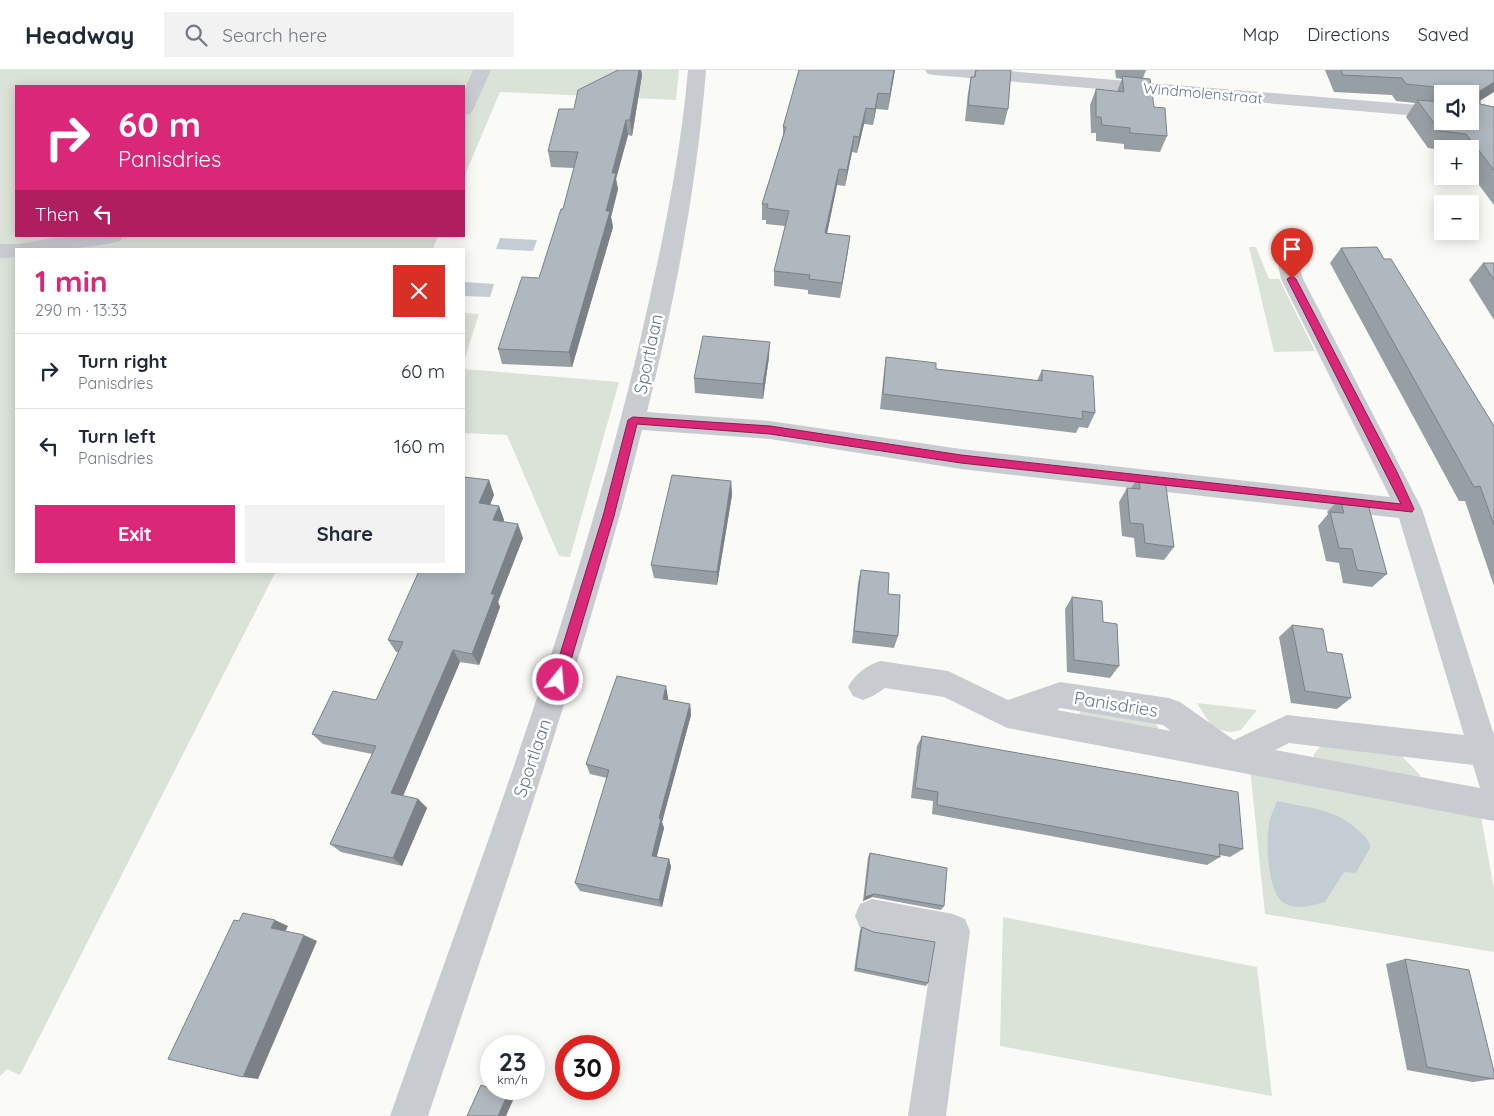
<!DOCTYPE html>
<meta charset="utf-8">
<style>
:root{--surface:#fff;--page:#f2f2f3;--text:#1f2937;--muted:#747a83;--line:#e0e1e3;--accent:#db2777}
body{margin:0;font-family:Quicksand,sans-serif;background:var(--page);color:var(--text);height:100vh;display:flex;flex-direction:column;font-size:19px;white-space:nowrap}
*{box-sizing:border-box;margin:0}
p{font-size:16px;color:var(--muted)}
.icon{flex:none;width:28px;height:28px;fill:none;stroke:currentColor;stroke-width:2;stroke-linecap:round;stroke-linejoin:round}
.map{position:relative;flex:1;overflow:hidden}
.panel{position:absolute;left:15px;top:178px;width:450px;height:325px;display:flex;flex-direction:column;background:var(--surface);border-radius:0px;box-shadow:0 2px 12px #0003}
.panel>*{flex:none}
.top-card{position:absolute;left:15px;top:15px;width:450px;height:152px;border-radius:0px;box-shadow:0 2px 12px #0003;background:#db2777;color:#fff;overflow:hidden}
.tools{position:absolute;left:1434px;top:15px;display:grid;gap:10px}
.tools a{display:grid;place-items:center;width:45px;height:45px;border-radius:0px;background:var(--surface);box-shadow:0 2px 12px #0003;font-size:25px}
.speed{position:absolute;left:480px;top:965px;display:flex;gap:10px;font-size:25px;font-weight:700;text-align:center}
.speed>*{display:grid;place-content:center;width:65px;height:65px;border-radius:50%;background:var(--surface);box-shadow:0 2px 12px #0003;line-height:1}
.speed small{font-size:12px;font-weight:400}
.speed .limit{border:8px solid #d22;background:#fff;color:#111}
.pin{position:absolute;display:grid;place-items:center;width:42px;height:42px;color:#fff;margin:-51px -21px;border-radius:50% 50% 50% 0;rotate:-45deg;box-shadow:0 0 5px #0007}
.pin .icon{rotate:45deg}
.me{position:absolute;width:55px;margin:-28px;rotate:17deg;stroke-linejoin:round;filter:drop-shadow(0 0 4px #0008)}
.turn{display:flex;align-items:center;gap:18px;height:105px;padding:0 20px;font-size:22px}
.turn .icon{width:65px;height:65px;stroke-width:2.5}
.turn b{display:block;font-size:35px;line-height:42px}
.then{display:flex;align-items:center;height:48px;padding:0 20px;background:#0003;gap:10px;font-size:19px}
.round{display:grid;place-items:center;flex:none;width:52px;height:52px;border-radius:0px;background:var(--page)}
.head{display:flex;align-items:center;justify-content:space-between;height:85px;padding:0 20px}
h1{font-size:30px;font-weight:700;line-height:38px;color:var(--accent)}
.primary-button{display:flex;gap:10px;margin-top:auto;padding:10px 20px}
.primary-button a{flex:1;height:58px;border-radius:0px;background:var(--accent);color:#fff;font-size:20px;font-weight:700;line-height:58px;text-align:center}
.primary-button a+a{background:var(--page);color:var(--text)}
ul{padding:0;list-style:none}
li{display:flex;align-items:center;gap:15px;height:75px;padding:0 20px;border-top:1px solid var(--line)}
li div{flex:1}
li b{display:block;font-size:19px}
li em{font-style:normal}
header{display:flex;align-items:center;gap:30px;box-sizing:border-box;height:70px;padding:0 25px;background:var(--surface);border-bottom:1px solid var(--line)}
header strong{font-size:24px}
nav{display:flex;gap:28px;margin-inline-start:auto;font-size:18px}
.search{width:350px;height:45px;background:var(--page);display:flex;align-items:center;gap:12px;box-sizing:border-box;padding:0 18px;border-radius:0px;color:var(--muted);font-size:19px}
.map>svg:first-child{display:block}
.green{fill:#dbe2d8}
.water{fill:#c3cdd3}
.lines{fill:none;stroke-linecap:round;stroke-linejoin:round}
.minor{fill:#c8cbd0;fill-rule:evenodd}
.wall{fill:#979ea4;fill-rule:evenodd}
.shaded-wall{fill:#7b8186}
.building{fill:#b0b8bf;stroke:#7b8186}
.route{fill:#db2777;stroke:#8e194d}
.labels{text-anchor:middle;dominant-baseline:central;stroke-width:5;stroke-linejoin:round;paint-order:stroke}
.far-street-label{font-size:15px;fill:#66788b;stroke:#fff}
.street-label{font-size:18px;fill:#66788b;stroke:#fff}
</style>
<header>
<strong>Headway</strong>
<div class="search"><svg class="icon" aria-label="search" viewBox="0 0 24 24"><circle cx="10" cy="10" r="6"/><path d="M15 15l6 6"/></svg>Search here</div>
<nav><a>Map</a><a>Directions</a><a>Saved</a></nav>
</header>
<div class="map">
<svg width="1494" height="1046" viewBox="0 0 1494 1046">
<rect width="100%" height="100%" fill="#fafaf7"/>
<g class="green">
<path d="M0 0H679L676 30 500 22 464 107V16H16V166H438L433 179H16V501H276L20 1005 7 999 0 1006Z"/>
<path d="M1249 177H1256L1269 209H1279L1315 281 1274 282Z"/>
<path d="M464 243 479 244 464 291Z"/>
<path d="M464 299 619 312 570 487 559 486 507 365 464 363Z"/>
<path d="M1197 633 1257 640 1241 660 1231 662 1216 659 1211 655Z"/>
<path d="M1081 640 1154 649 1159 660 1078 646Z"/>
<path d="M1325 671 1398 682 1420 705 1421 710 1313 690 1314 684Z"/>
<path d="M1250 698 1480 741 1494 819V882L1265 844Z"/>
<path d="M1003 847 1257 897 1272 1026 1000 976Z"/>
</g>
<g class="water">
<path d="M500 168 537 170 533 181 496 179Z"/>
<path d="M464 212 494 214 490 227 464 226Z"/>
<path d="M1277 731C1308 738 1336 738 1360 762 1365 766 1370 771 1370 778L1356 803 1344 802 1325 832C1312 835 1297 841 1284 833 1267 823 1265 768 1270 749 1272 743 1275 737 1277 731Z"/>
</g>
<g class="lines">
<g class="minor">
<path d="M473 0H491L473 40 470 44 464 45V21Z"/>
<path d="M688 0H706C697 115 675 230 647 342L770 351 961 379 1390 427 1281 209 1277 189 1281 184 1288 182 1295 184 1303 209 1422 439 1494 665V751L1007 658 944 627 885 618 873 626 863 630 853 626 848 617C855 604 866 596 880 591L948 601 1008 630 1060 612 1169 628 1180 632 1234 670 1287 645 1464 665 1399 448 961 399 770 369 642 360C584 592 504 819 428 1046H390C480 791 577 538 639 275 660 184 680 93 688 0ZM1060 638 1163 655 1171 661 1057 640ZM1289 673 1473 695 1480 718 1275 680Z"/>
<path d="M925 0H996L1442 37V48L934 5 928 4Z"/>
<path d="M66 166H123L120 171C86 180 51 179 16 179V187L0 188V174H19Z"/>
<path d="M872 829 953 844 965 849 970 861 946 1046H908L934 874 872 863 860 858 855 846 860 834Z"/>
</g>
</g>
<g class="wall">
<path d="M618 0H641L642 5 632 66 628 65 616 109 618 119 611 147 613 157 572 297 502 294 498 279 539 208 563 139 574 98 551 97 548 81 574 39Z"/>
<path d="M799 0H895L888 40 876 39 873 55 864 54 857 83 852 82 845 116 837 115 827 163 848 181 840 228 808 224V220L774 216V201L785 156 766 154V150H762V134L783 65V57Z"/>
<path d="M975 0H1011L1008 39 1004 55 965 51 968 23 971 7H974Z"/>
<path d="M1115 0H1146L1143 8 1154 37 1167 66 1160 82 1124 79V74L1096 71V63H1091L1090 35 1096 19 1117 21 1122 9 1116 8Z"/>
<path d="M1325 0H1494L1480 31V34L1494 37V135L1470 103V79H1442V80L1428 78 1406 47 1415 33 1396 31 1392 25 1334 22ZM1442 24H1470L1442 51Z"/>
<path d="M1341 178 1384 189 1494 356V516L1465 431H1459L1330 193Z"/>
<path d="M1483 193H1494V250L1469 210Z"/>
<path d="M769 287 763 329 695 323 694 308Z"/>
<path d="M886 287 936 299 1037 311 1042 300 1095 343 1088 358 1079 357 1076 363 880 339 884 302Z"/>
<path d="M1139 406 1174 477 1164 490 1136 487 1134 468 1122 466 1119 432 1127 418H1131Z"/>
<path d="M489 410 494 425 490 435 499 436 504 450 503 452 523 468 498 532 500 537 479 595 460 592 403 726 418 729 427 738 402 796 341 782 330 774 372 684 323 674 312 664 376 630 399 582H396L388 570Z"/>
<path d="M731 411 732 425 717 515 654 508 651 495Z"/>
<path d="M1340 428 1387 504 1372 517 1343 513 1339 493 1326 491 1318 456 1328 444 1327 442Z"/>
<path d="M861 500 888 524 898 566 894 578 852 573 858 513Z"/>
<path d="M1072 527 1103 552 1119 596 1110 608 1067 602 1065 539Z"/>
<path d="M1292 555 1327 582 1351 628 1337 639 1291 633 1279 567Z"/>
<path d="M668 627V630L690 634 691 645 662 752 664 758 656 787 669 789 671 797 662 837 580 821 575 813 607 708 590 704 586 694Z"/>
<path d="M922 666 1243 779 1230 787 1220 785V787L1207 795 932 744 933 731 911 728 917 676Z"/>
<path d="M870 783 944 836 941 840 872 827 863 831 868 787Z"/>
<path d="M862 857 928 913 926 916 854 901 860 860Z"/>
<path d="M1405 889 1494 1002V1009L1473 1012 1407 1000 1386 894Z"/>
</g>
<g class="shaded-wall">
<path d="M639 0H641L642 5 632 66 630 50Z"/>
<path d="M894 0H895L888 40 890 24Z"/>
<path d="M1494 12V22L1470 37 1480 21Z"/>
<path d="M878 23 876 39 873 55 875 39Z"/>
<path d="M866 38 864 54 857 83 859 67Z"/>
<path d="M626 50 628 65 616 109 618 119 611 147 613 157 572 297 569 282 606 141 612 103Z"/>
<path d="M854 66 852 82 845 116 847 100Z"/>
<path d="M839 99 837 115 824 178 825 163Z"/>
<path d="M850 166 848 181 840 228 842 213Z"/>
<path d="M770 272 769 287 763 329V314Z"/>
<path d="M489 410 494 425 485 447 479 433Z"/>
<path d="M731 411 732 425 717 515V502Z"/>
<path d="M499 436 504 450 498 464 493 450Z"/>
<path d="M518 454 523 468 498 532 500 537 479 595 472 584 491 524Z"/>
<path d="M453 580 460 592 400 733 391 723Z"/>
<path d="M666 616 668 627 665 640 663 629Z"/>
<path d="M690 634 691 645 662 752 664 758 655 794 652 786 659 748Z"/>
<path d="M418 729 427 738 402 796 393 788Z"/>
<path d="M669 789 671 797 662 837 659 830Z"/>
<path d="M874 824 872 827 863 831 865 827Z"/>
<path d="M275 850 288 856 284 864 271 858Z"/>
<path d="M304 865 317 871 258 1009 243 1007Z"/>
<path d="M481 1015 489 1017 491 1018V1019H494L514 1028 506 1046H498Z"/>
</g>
<g class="building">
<path d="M618 0H639L630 50H626L612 103H616L606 141H610L569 282 498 279 522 207 539 208 561 139H563L578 82 548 81 559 39H574L578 20Z"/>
<path d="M799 0H894L890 24 878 23 875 39 866 38 859 67 854 66 847 100 839 99 825 163 850 166 842 213 809 209 810 205 774 201 789 141 767 138 768 134H762L786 57H783Z"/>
<path d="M976 0H1011L1008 39 968 35 971 7H975Z"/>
<path d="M1341 0H1494V12L1480 21V34L1494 37V100L1466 64 1440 61 1417 30 1442 32V51H1470V24H1455V19L1406 14 1402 8 1343 5Z"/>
<path d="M1122 6 1150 9 1154 37 1165 38 1167 66 1130 63V58L1102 55 1101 47H1096V19L1124 22Z"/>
<path d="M1377 177 1384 189H1391L1494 356V455L1480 416 1474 417 1341 178Z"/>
<path d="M1483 193H1494V210Z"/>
<path d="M703 266 770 272 763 314 694 308Z"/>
<path d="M886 287 936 293V299L1042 311V300L1093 306 1095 343 1082 341 1083 349 883 324Z"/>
<path d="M672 405 731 411 717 502 651 495Z"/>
<path d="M1139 406 1165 409 1174 477 1145 473 1143 454 1130 453 1127 418 1140 419Z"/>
<path d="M464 407 489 410 479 433 499 436 493 450 518 454 491 524H495L472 584 453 580 391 723 418 729 393 788 330 774 376 676 312 664 333 621 376 630 403 572 388 570 419 501H464Z"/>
<path d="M1340 428 1367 431 1387 504 1357 500 1352 479 1339 478 1330 442 1344 443Z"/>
<path d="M861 500 889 503 888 524 900 525 898 566 854 561Z"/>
<path d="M1072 527 1102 531 1103 552 1117 554 1119 596 1074 590Z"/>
<path d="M1292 555 1323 559 1327 582 1342 584 1351 628 1305 621Z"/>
<path d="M617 606 666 616 663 629 690 634 659 748 661 749 652 786 669 789 659 830 575 813 609 700 586 694Z"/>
<path d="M922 666 1238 722 1243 779 1219 774 1220 787 937 735 938 722 915 718Z"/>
<path d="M870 783 947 798 944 836 874 824 865 827Z"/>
<path d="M243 843 275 850 271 858 304 865 243 1007 168 989 234 850 239 851Z"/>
<path d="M862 857 873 862 935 872 928 913 856 898Z"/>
<path d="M1405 889 1469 900 1494 1002V1009L1427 997Z"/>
<path d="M481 1015 507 1026 498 1046H467Z"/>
</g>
<path class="route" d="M1292 206 1296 209 1397 402 1414 439 1412 442 961 393 770 364 637 354 614 446 565 610 563 614H554L552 610 603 446 628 350 633 347 770 356 961 385 1401 434 1287 209Z"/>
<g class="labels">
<g class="far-street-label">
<text transform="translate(1203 23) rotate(5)">Windmolenstraat</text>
</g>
<g class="street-label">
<text transform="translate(648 284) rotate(-78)">Sportlaan</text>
<text transform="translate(1116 634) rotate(9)">Panisdries</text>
<text transform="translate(532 688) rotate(-71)">Sportlaan</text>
</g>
</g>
</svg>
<div class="tools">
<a><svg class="icon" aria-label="sound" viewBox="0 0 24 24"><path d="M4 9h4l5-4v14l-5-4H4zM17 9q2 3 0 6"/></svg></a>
<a>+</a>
<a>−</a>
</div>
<div class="speed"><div>23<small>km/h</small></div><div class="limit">30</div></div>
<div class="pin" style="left:1292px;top:209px;background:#d93025"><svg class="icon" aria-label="arrive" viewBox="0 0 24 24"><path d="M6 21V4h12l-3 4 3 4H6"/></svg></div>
<svg class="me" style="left:558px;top:610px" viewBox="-20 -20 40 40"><circle r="17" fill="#db2777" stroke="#fff" stroke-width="3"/><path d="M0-11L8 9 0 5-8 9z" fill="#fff"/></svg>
<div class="top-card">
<div class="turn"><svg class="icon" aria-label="right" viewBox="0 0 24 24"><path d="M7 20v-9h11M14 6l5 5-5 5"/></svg><div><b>60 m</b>Panisdries</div></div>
<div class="then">Then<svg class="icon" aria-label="left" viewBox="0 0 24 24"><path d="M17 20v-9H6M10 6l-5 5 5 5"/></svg></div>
</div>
<section class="panel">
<div class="head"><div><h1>1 min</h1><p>290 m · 13:33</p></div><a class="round" style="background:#d93025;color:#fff"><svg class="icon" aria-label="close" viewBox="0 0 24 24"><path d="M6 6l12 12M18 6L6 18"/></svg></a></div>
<ul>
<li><svg class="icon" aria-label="right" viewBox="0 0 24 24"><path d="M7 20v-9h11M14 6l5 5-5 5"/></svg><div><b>Turn right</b><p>Panisdries</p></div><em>60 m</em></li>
<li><svg class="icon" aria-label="left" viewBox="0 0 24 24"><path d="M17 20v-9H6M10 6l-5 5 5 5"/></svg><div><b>Turn left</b><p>Panisdries</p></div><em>160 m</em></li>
</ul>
<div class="primary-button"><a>Exit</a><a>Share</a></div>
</section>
</div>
